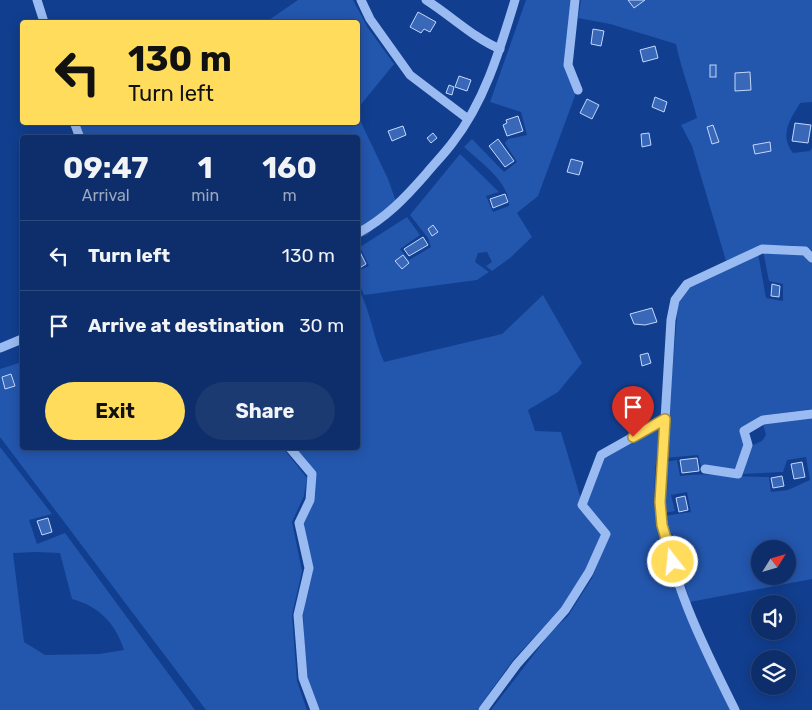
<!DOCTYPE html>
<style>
:root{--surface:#0d2e6a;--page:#1b3a72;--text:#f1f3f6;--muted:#9aa8c1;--line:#2d4a7e;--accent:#ffdc5b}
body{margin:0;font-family:Rubik,sans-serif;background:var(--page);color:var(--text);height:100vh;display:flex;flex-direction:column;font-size:19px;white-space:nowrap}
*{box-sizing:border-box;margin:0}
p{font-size:16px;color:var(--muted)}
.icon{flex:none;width:28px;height:28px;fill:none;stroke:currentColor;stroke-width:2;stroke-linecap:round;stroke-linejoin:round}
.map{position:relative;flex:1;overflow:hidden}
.panel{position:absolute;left:20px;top:135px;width:340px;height:315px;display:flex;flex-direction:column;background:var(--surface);border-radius:5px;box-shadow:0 2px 12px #0003,0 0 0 1px var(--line)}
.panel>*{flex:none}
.banner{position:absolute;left:20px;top:20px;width:340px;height:105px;border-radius:5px;box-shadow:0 2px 12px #0003,0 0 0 1px var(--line);background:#ffdc5b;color:#111;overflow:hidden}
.needle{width:32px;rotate:53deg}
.controls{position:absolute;left:751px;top:540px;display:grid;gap:10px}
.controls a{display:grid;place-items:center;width:45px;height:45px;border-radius:50%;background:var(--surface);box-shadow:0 2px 12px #0003,0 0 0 1px var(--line);font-size:25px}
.pin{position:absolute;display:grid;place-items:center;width:42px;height:42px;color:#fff;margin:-51px -21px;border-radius:50% 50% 50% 0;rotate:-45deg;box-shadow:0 0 5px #0007}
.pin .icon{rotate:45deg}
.me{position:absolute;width:55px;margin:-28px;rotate:344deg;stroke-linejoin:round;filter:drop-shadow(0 0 4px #0008)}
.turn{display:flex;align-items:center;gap:18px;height:105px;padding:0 25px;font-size:22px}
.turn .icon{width:65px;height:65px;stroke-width:2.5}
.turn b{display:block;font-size:35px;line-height:42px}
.eta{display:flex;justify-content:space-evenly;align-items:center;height:85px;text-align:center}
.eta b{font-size:30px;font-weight:700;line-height:35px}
.button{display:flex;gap:10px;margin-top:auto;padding:10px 25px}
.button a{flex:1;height:58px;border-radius:30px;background:var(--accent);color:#111;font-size:20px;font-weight:700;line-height:58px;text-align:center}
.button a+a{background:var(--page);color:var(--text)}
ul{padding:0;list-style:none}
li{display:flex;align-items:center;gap:15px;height:70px;padding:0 25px;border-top:1px solid var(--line)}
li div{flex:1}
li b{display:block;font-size:19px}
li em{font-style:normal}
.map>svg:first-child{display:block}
.green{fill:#2356ad;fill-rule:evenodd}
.building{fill:#3a68b8;stroke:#c2d8fd}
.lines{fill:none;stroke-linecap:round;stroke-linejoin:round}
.minor{stroke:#9abbf2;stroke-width:9}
.route-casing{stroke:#a68f3b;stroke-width:12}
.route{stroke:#ffdc5b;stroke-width:9}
</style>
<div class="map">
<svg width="812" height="710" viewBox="0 0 812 710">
<rect width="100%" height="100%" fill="#113e8e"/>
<g class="green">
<path d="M298 0H353L368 28 394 64 358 108V22H266Z"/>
<path d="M526 0H572L565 65 576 93 538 196 517 213 532 237 510 258 492 271 486 266 492 262 487 252 478 253 475 262 489 272 477 280 364 295 358 281V271L369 266 360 247 407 217 420 235 400 249 409 260 431 247 428 238 410 215 460 154 499 192 486 196 493 212 509 206C510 182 480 162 464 147L472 139 504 172 517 162 505 143 508 139 527 135 521 112 490 102Z"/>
<path d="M581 0H812V102L800 103C790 120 779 135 793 153L810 151 812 148V250C782 239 754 249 726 261L692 146 681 125 697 118C691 93 681 69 676 44L610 24 578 18Z"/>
<path d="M358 116 388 179 398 207 367 235 358 238V138L84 137 79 123 358 122Z"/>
<path d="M763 251 804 254 812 262V409L761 416 741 431 745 445 736 471 701 466 698 455 665 458 678 304 690 286 758 253 766 298 783 301V284L769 281Z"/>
<path d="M358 288C371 311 373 338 384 362L502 334 543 295 582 363 558 392 528 410 535 431 561 432 580 496 579 509 602 534 586 572 563 606 513 660 477 710H320L306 676 303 615 311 567 302 523 315 472 296 448H358Z"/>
<path d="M22 362V448H283L307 478 304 496 292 522 302 571 292 615 297 681 307 710H206L0 437V369Z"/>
<path d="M812 417V579L690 602 664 516 691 512 687 492 671 495 675 511 664 513V462L677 460 680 476C709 472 739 477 769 477L771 492 788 490 810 480 806 457 787 460 783 472 743 474 751 446 762 441 766 435 763 424ZM760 549H788V576H760Z"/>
<path d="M661 425C657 452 653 478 655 506 656 525 662 543 668 562 683 614 706 661 730 710H491L551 632 568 616 592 578 610 532 586 505 604 457Z"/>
<path d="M0 447 52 514 29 520 37 544 65 533 195 710H0ZM36 552 60 553 72 599C99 606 116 624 124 650L99 654 45 655 24 642 13 553Z"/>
</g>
<g class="building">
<path d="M628 0H645L634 8Z"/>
<path d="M418 12 436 22 430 32 424 29 421 33 410 27Z"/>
<path d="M593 29 604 31 601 46 591 44Z"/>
<path d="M655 46 658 58 643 62 640 50Z"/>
<rect x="710" y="65" width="6" height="12"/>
<path d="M750 72 751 90 735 91V73Z"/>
<path d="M459 76 471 80 467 91 455 87Z"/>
<path d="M449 85 454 87 452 95 446 93Z"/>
<path d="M655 97 667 102 664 112 652 107Z"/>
<path d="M587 99 599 105 592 119 580 113Z"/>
<path d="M518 116 523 131 507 136 503 125 507 123 506 120Z"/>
<path d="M795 123 811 125 808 143 792 141Z"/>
<path d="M713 125 719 142 712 144 707 127Z"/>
<path d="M403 126 406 135 392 141 388 131Z"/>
<path d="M433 133 437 138 431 143 427 138Z"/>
<path d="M649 133 651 145 642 147 641 134Z"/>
<path d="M498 139 514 161 505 167 489 146Z"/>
<path d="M770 142 771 151 755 154 753 145Z"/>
<path d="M571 159 583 162 579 175 567 172Z"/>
<path d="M505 194 508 202 493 208 490 199Z"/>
<path d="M433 225 438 232 432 236 428 229Z"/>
<path d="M423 237 428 245 409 256 404 249Z"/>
<path d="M358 248 366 264 358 269Z"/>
<path d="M403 255 409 263 402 269 395 261Z"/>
<path d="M772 284 780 286 779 297 771 296Z"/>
<path d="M652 308 657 322 645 325 634 324 630 314Z"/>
<path d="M648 353 651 363 642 366 640 355Z"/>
<path d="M11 374 15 386 5 389 2 377Z"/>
<path d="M697 458 699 471 682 473 680 460Z"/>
<path d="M802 462 805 477 794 479 791 464Z"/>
<path d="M782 476 784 486 773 488 771 478Z"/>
<path d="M685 496 688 510 679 512 676 498Z"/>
<path d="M48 518 52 532 42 535 37 521Z"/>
</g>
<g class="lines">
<g class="minor">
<path d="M37 0 44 22"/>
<path d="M361 0 370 19 410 75 468 119"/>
<path d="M426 0C450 15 475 39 500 49"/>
<path d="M575 0 568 65 578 90"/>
<path d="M74 122 80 138"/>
<path d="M358 233C386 218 405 198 426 174 435 163 445 153 453 142 485 101 500 49 515 0"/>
<path d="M0 348 22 339"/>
<path d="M290 448 312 474 310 500 299 523 309 568 298 615 303 678 315 710"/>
<path d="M705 469 738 474 748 445 744 431 763 420 812 414"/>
<path d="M483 710 517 664 565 610 589 572 606 534 582 505 601 455 665 419"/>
<path d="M735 710C702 644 668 576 660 502L671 320 675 300 687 284 762 249 805 251 812 258"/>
</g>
</g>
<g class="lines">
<g class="route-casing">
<path id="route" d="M633 437 665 419 660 502 662 525 673 562"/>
</g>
<use href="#route" class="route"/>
</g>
</svg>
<div class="controls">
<a><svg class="needle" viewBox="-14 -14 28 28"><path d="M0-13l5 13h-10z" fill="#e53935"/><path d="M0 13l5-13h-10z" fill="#9aa8c1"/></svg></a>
<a><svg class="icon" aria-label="sound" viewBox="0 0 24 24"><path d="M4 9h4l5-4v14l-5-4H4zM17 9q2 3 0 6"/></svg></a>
<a><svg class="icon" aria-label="layers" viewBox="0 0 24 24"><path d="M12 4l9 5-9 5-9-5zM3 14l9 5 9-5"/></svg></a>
</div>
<div class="pin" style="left:633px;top:437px;background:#d93025"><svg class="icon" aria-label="arrive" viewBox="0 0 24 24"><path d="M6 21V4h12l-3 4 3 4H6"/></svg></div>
<svg class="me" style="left:673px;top:562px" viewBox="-20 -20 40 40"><circle r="17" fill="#ffdc5b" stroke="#fff" stroke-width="3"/><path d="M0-11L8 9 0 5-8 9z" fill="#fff"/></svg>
<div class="banner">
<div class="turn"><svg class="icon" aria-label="left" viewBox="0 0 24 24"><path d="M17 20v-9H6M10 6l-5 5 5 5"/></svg><div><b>130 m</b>Turn left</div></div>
</div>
<section class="panel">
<div class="eta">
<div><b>09:47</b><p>Arrival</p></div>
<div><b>1</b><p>min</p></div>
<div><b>160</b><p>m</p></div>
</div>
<ul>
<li><svg class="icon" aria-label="left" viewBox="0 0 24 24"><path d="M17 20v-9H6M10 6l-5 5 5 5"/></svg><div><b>Turn left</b></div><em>130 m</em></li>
<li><svg class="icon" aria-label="arrive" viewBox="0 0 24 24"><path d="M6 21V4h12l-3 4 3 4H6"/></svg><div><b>Arrive at destination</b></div><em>30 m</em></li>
</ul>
<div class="button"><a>Exit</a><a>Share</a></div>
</section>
</div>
